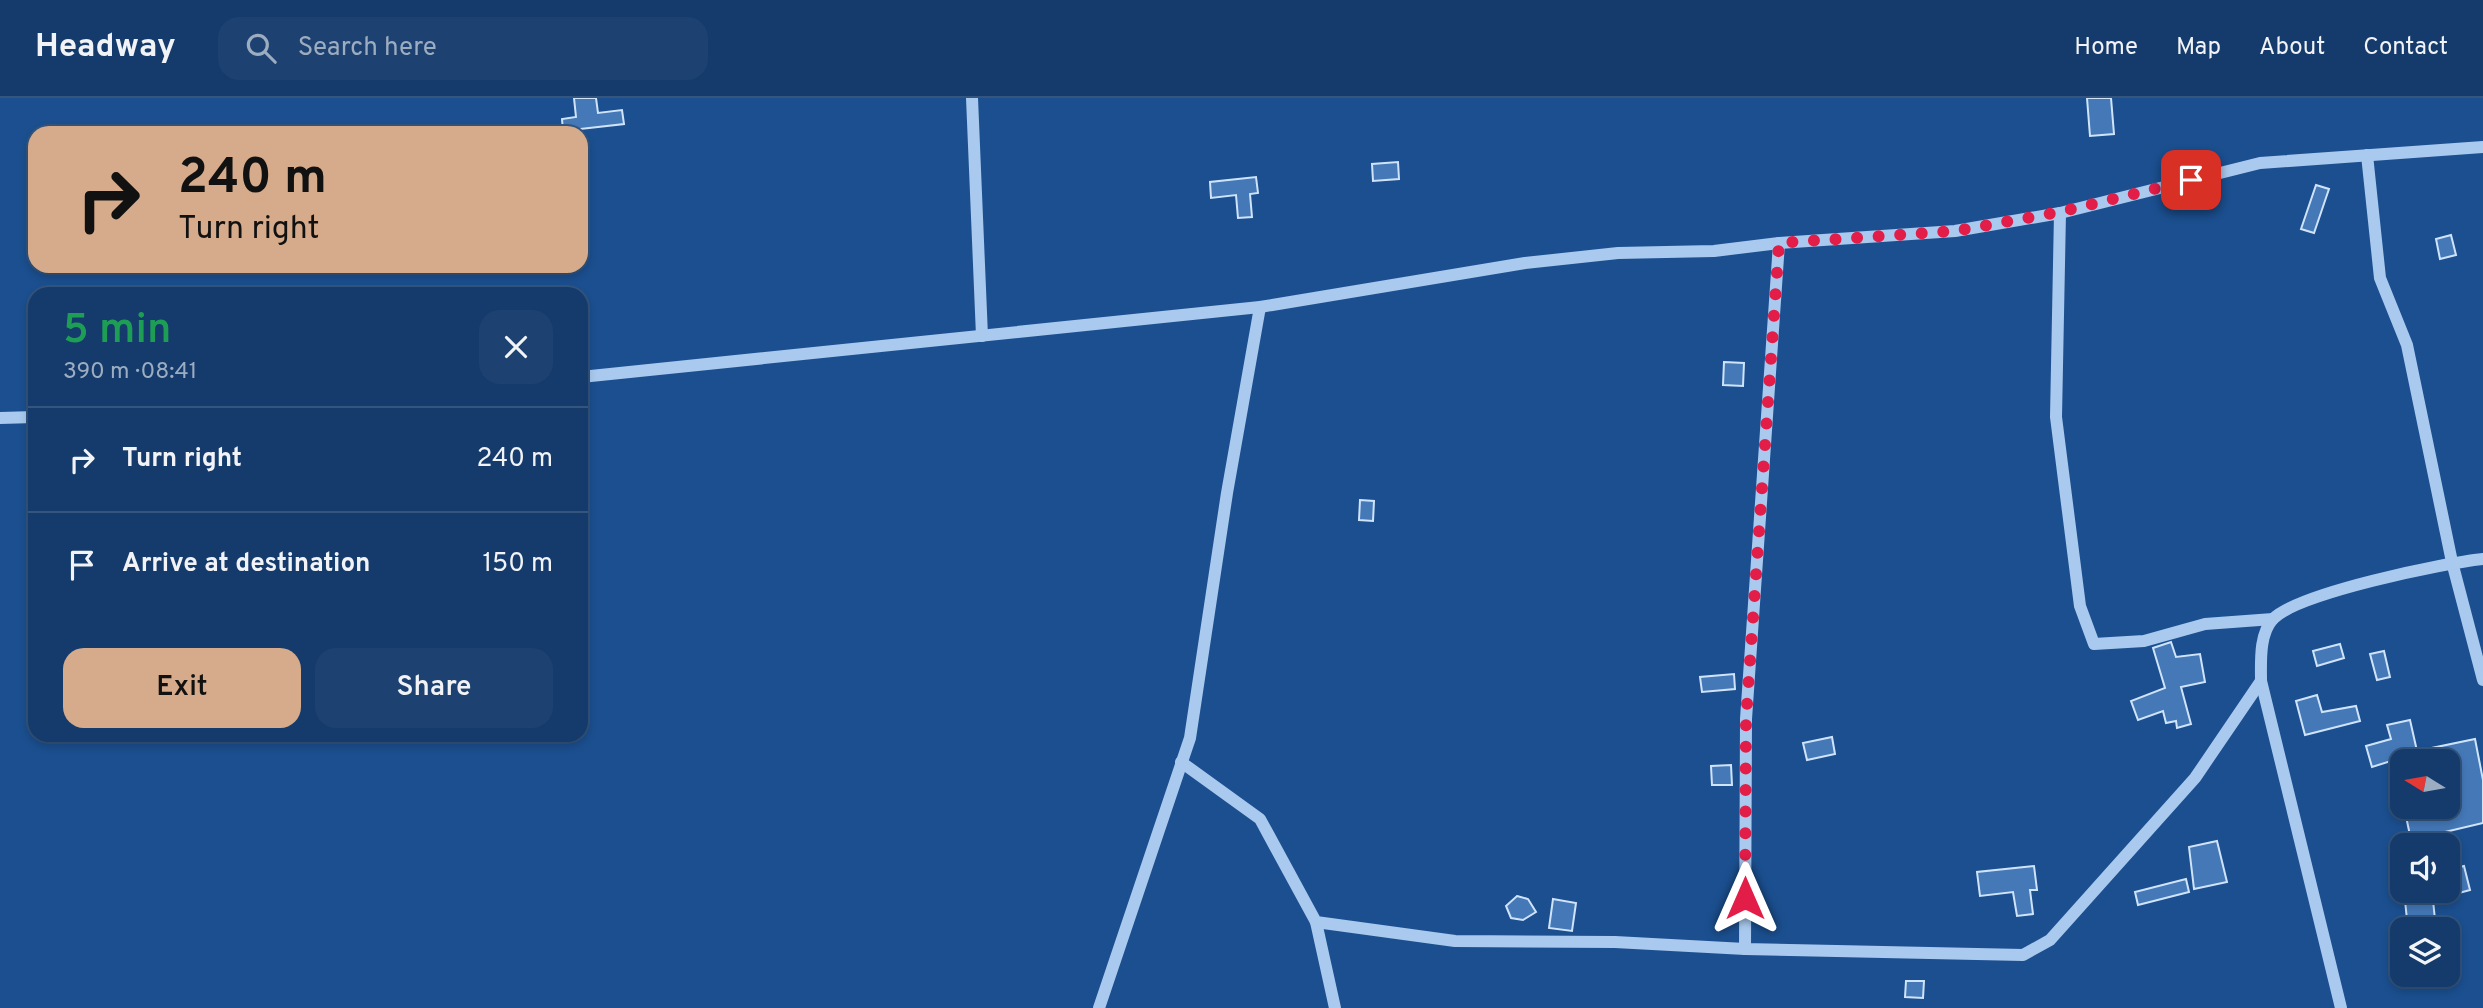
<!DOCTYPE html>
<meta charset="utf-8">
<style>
:root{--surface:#143b6b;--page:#1d4271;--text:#f1f3f6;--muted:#9dadc1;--line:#33557e;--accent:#d6ab8b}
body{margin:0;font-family:Overpass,sans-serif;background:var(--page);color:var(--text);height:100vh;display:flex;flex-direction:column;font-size:26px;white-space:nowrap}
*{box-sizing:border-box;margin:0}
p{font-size:23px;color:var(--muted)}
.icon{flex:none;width:38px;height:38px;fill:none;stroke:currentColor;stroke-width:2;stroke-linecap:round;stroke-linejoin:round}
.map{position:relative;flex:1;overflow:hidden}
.sheet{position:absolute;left:28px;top:189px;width:560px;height:455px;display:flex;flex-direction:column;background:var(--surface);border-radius:21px;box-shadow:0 4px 10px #0003,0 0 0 2px var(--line)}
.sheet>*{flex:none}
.top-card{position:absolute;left:28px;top:28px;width:560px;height:147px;border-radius:21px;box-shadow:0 4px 10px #0003,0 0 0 2px var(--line);background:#d6ab8b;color:#111;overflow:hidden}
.needle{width:46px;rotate:281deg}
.fabs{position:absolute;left:2390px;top:651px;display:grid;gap:14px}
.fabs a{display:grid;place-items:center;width:70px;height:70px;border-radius:14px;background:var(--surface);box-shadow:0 4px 10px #0003,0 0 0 2px var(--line);font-size:35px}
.pin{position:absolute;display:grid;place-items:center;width:60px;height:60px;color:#fff;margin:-30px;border-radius:14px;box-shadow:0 4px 10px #0006}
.me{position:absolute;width:77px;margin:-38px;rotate:0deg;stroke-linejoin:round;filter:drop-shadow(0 0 5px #0008)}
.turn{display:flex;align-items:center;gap:24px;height:147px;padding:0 35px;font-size:32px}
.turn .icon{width:91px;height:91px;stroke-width:2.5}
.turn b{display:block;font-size:49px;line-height:60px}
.round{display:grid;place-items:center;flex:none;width:74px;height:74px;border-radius:21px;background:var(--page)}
.summary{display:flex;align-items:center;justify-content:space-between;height:119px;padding:0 35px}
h1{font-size:42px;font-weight:600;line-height:52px;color:#1e9e55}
.primary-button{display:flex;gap:14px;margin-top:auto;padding:14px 35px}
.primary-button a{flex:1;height:80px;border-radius:21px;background:var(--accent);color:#111;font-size:28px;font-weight:600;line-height:80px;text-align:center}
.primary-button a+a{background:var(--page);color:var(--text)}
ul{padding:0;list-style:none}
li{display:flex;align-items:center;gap:21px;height:105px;padding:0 35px;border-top:2px solid var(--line)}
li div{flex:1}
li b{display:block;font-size:26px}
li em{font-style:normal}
header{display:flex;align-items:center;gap:42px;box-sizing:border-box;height:98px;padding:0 35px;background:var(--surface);border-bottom:2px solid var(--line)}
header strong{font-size:33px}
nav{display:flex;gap:38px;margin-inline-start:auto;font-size:24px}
.search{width:490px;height:63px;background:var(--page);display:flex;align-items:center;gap:18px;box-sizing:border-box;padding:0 24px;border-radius:21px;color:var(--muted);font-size:26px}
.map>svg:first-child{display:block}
.building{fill:#4478b7;stroke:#cfe3fa;stroke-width:2}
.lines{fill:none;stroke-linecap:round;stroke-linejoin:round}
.minor{stroke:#a9c9ee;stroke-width:12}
.route{stroke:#e11d48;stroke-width:12;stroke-dasharray:0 21.6}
</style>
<header>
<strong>Headway</strong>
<div class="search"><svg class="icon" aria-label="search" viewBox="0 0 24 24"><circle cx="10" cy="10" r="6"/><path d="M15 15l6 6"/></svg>Search here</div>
<nav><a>Home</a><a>Map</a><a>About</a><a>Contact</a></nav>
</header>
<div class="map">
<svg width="2483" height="910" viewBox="0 0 2483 910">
<rect width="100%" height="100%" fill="#1b4f8f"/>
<g class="building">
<path d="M574 0H596L598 15 622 12 624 26 563 33 562 21 576 19Z"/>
<path d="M2087 0H2111L2114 36 2090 38Z"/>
<path d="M1398 64 1399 81 1373 83 1372 66Z"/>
<path d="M1256 79 1258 95 1250 96 1252 119 1238 120 1236 97 1211 100 1210 84Z"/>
<path d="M2316 87 2329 91 2314 135 2301 131Z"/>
<path d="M2451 137 2456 157 2440 161 2436 141Z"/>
<path d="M1724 264 1744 265 1743 288 1723 287Z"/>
<path d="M1360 402 1374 403 1373 423 1359 422Z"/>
<path d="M2171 544 2176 559 2200 556 2205 584 2181 589 2191 626 2177 630 2176 623 2166 625 2163 613 2138 622 2131 603 2165 590 2153 550Z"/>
<path d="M2340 546 2344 560 2317 568 2313 553Z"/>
<path d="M2384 553 2390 579 2377 582 2370 556Z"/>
<path d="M1734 576 1735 591 1702 594 1700 579Z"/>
<path d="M2317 597 2322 614 2356 608 2360 623 2305 637 2296 603Z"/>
<path d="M2410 622 2417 653 2475 641 2483 682V725L2411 742 2404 709H2448V661L2394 662 2372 669 2366 648 2391 641 2387 627Z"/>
<path d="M1832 639 1835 656 1807 662 1803 645Z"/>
<path d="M1731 667 1732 687H1712L1711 668Z"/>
<path d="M2217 743 2227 784 2194 791 2189 749Z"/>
<path d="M2034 768 2037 792H2030L2033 816 2017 818 2013 794 1980 798 1977 774Z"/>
<path d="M2464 768 2470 792 2448 798V772Z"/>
<path d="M2186 781 2189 794 2138 807 2135 794Z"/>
<path d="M2404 793H2432L2436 831H2408Z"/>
<path d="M1517 798 1528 801 1536 814 1523 822 1511 820 1506 808Z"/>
<path d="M1553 801 1576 805 1572 833 1549 830Z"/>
<path d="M1906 883H1924L1923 900 1905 899Z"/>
</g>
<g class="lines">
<g class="minor">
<path d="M972 0 982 238"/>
<path d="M2367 57 2380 180 2407 247 2452 464 2483 582"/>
<path d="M2060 115 2056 319 2080 508 2094 546 2144 543 2205 526 2273 521"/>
<path d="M581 279 1260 209 1525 165 1618 155 1714 153 1779 145 1955 133 2060 115 2260 65 2483 49"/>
<path d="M0 320 35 319"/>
<path d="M1181 664 1260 721 1316 824 1455 843 1615 844 1745 851 2023 857 2050 842 2195 680 2261 583"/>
<path d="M1316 824 1335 910"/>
<path d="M1745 851 1746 621 1779 145"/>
<path d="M1099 910 1190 640 1227 395 1260 209"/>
<path d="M2341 910 2261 583C2261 564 2259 536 2273 521 2298 495 2444 465 2483 461"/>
</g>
</g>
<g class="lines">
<path class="route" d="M1745 800 1746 621 1779 145 1955 133 2060 114 2191 82"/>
</g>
</svg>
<div class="fabs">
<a><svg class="needle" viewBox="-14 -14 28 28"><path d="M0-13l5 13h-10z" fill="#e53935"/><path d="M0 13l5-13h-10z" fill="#9dadc1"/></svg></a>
<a><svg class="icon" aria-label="sound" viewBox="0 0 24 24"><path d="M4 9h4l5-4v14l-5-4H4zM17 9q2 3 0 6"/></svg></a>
<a><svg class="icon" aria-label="layers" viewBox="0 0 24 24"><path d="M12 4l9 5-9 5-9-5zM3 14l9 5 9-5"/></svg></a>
</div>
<div class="pin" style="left:2191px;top:82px;background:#d93025"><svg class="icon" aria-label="arrive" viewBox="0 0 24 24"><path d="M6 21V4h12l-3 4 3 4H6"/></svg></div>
<svg class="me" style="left:1745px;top:800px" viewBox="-20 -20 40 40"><path d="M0-17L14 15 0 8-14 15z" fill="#e11d48" stroke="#fff" stroke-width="4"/></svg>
<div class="top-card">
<div class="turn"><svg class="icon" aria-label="right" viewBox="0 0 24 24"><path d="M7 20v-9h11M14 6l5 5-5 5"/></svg><div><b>240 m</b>Turn right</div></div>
</div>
<section class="sheet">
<div class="summary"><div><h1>5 min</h1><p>390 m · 08:41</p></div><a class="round"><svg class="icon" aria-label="close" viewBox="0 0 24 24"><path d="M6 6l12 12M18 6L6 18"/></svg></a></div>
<ul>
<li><svg class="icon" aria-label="right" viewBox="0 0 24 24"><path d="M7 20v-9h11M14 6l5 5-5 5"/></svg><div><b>Turn right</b></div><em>240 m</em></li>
<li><svg class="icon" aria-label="arrive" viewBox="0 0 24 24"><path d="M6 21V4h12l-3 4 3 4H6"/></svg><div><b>Arrive at destination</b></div><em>150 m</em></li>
</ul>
<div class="primary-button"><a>Exit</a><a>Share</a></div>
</section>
</div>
